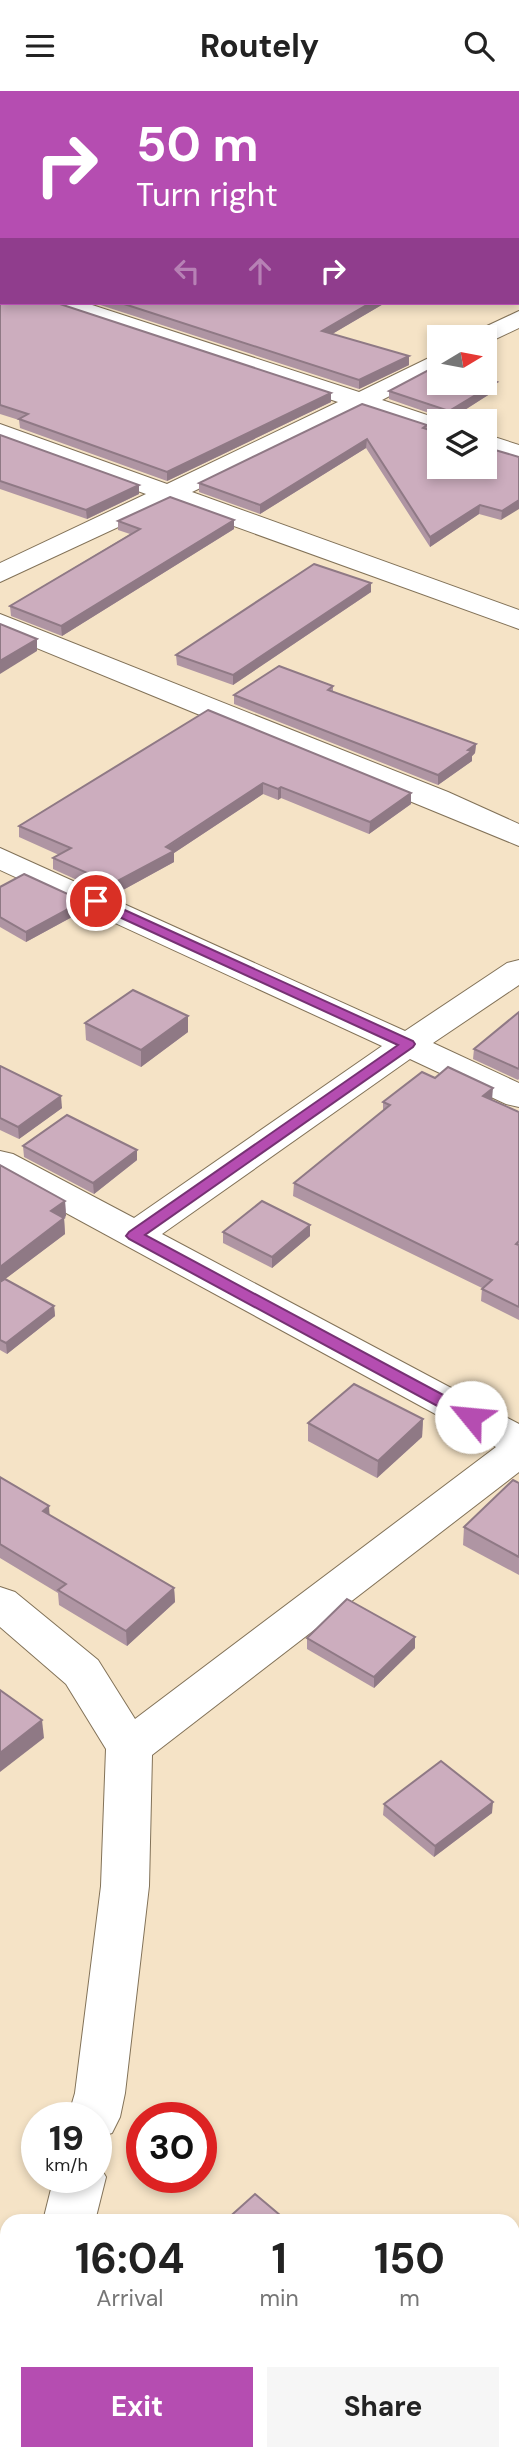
<!DOCTYPE html>
<style>
:root{--surface:#fff;--page:#f6f6f6;--text:#222;--muted:#767676;--accent:#b54db1}
body{margin:0;font-family:"DM Sans",sans-serif;background:var(--page);color:var(--text);height:100vh;display:flex;flex-direction:column;font-size:26px;white-space:nowrap}
*{box-sizing:border-box;margin:0}
p{font-size:23px;color:var(--muted)}
.icon{flex:none;width:38px;height:38px;fill:none;stroke:currentColor;stroke-width:2;stroke-linecap:round;stroke-linejoin:round}
.map{position:relative;flex:1;overflow:hidden}
.sheet{position:absolute;left:0px;top:2123px;width:520px;height:247px;display:flex;flex-direction:column;background:var(--surface);border-radius:21px 21px 0 0;box-shadow:0 4px 10px #0003}
.sheet>*{flex:none}
.top-card{position:absolute;left:0px;top:0px;width:520px;height:214px;box-shadow:0 4px 10px #0003;background:#b54db1;color:#fff;overflow:hidden}
.needle{width:46px;rotate:80deg}
.controls{position:absolute;left:427px;top:234px;display:grid;gap:14px}
.controls a{display:grid;place-items:center;width:70px;height:70px;border-radius:0px;background:var(--surface);box-shadow:0 4px 10px #0003;font-size:35px}
.speed{position:absolute;left:21px;top:2011px;display:flex;gap:14px;font-size:35px;font-weight:700;text-align:center}
.speed>*{display:grid;place-content:center;width:91px;height:91px;border-radius:50%;background:var(--surface);box-shadow:0 4px 10px #0003;line-height:1}
.speed small{font-size:18px;font-weight:400}
.speed .limit{border:10px solid #d22;background:#fff;color:#111}
.pin{position:absolute;display:grid;place-items:center;width:60px;height:60px;color:#fff;margin:-30px;border:4px solid #fff;border-radius:50%;box-shadow:0 2px 7px #0007}
.me{position:absolute;width:77px;margin:-38px;rotate:298deg;stroke-linejoin:round;filter:drop-shadow(0 0 5px #0008)}
.turn{display:flex;align-items:center;gap:24px;height:147px;padding:0 21px;font-size:32px}
.turn .icon{width:91px;height:91px;stroke-width:2.5}
.turn b{display:block;font-size:49px;line-height:60px}
.lanes{display:flex;align-items:center;height:66px;padding:0 21px;background:#0003;justify-content:center;gap:35px;direction:ltr}
.lanes .off{opacity:.35}
.eta{display:flex;justify-content:space-evenly;align-items:center;height:119px;text-align:center}
.eta b{font-size:42px;font-weight:700;line-height:49px}
.cta{display:flex;gap:14px;margin-top:auto;padding:14px 21px}
.cta a{flex:1;height:80px;border-radius:0px;background:var(--accent);color:#fff;font-size:28px;font-weight:700;line-height:80px;text-align:center}
.cta a+a{background:var(--page);color:var(--text)}
header{display:flex;justify-content:space-between;align-items:center;height:91px;padding:0 21px;background:var(--surface);font-size:32px;font-weight:700}
.map>svg:first-child{display:block}
.lines{fill:none;stroke-linecap:round;stroke-linejoin:round}
.street-casing{stroke:#827258;stroke-width:2}
.street{fill:#fff;fill-rule:evenodd}
.wall{fill:#af95a3}
.shaded-wall{fill:#8f7985}
.building{fill:#ccadbe;stroke:#8f7985;stroke-width:2}
.route{fill:#b54db1;stroke:#763273;stroke-width:2}
</style>
<header><svg class="icon" aria-label="menu" viewBox="0 0 24 24"><path d="M4 6h16M4 12h16M4 18h16"/></svg>Routely<svg class="icon" aria-label="search" viewBox="0 0 24 24"><circle cx="10" cy="10" r="6"/><path d="M15 15l6 6"/></svg></header>
<div class="map">
<svg width="519" height="2369" viewBox="0 0 519 2369">
<rect width="100%" height="100%" fill="#f5e3c6"/>
<g class="lines">
<g class="street-casing">
<g id="street">
<path d="M154 0H180L181 2H155Z"/>
<path d="M0 61H2L0 74Z"/>
<rect x="0" y="184" width="2" height="14"/>
<path d="M51 212H86L359 301 439 262V279L382 309 448 331H439V344L362 319 192 401 519 519V538L170 412 0 491V472L146 403 0 350V333L167 393 338 311 55 217Z"/>
<path d="M519 220V237L485 253V247H469L472 242Z"/>
<path d="M485 343 519 354V371L485 360Z"/>
<path d="M0 523 448 701 519 733V755L0 542Z"/>
<path d="M0 757 405 940 507 872 519 869V894L433 952 519 992V1016L506 1013 410 968 162 1143 519 1333V1381L152 1664 149 1795 125 2002 120 2026 112 2042 96 2047V2026H68L75 2002 101 1795 106 1658 66 1593 0 1536V1496L15 1501 98 1569 135 1628 496 1356 0 1086V1060L13 1063 134 1127 382 955 0 779Z"/>
<path d="M96 2069 106 2086 95 2130H43L54 2086H96Z"/>
<path d="M0 2258 7 2260V2314L0 2312Z"/>
<path d="M69 2362H130L133 2369H72Z"/>
</g>
</g>
<use href="#street" class="street"/>
</g>
<g class="wall">
<path d="M58 0H94L90 2H65Z"/>
<path d="M229 0H519V84L518 2H234Z"/>
<path d="M0 199 331 302V311L167 390 20 337 19 329 0 323Z"/>
<path d="M94 212H385L332 243 409 265V274L359 298Z"/>
<path d="M496 299 449 329 389 308V300Z"/>
<path d="M362 313 427 334V338L519 366 501 429 479 423 430 456 366 357 260 423 199 401V392Z"/>
<path d="M0 344 139 394V403L87 428 0 398Z"/>
<path d="M234 429V438L62 545 11 525 10 515 130 443 118 439V430Z"/>
<path d="M371 492V501L233 594 177 574 176 564Z"/>
<path d="M333 595V601L476 653 475 662 472 665V670L438 694 234 613V604Z"/>
<path d="M208 619 411 713 369 743 281 707 278 709 263 703 174 762V771L112 805 53 778V767L59 764 19 746V735Z"/>
<path d="M0 796 83 820 26 851 0 836Z"/>
<path d="M519 921V988L518 989 473 968 474 958Z"/>
<path d="M85 932 188 941 141 976 86 949Z"/>
<path d="M0 975 62 1017 19 1048 0 1039Z"/>
<path d="M435 987 492 1009 519 1021V1229L481 1210 482 1197 293 1105 294 1092 383 1020V1011Z"/>
<path d="M23 1055 137 1069 94 1103 24 1066Z"/>
<path d="M0 1074 65 1110 66 1125 63 1127H64L65 1143 5 1188 54 1215 55 1225 7 1263 0 1259Z"/>
<path d="M223 1141 310 1145 272 1177 223 1152Z"/>
<path d="M423 1328 422 1346 377 1387 308 1350V1332Z"/>
<path d="M0 1386 49 1424 174 1497 175 1511 127 1555 59 1514 58 1502 0 1467Z"/>
<path d="M519 1392V1484L463 1454 464 1436Z"/>
<path d="M307 1547 415 1557 374 1597 307 1558Z"/>
<path d="M384 1713 492 1722 434 1766 383 1724Z"/>
<path d="M464 2362H513L519 2369H471Z"/>
</g>
<g class="shaded-wall">
<path d="M81 0H94L90 2H81Z"/>
<path d="M370 212H385L322 249V240Z"/>
<path d="M409 265V274L359 298V289Z"/>
<path d="M497 291 496 299 449 329V320Z"/>
<path d="M331 302V311L167 390V381Z"/>
<path d="M367 348 366 357 260 423V414Z"/>
<path d="M139 394V403L87 428 86 419Z"/>
<path d="M519 409V418L501 429 502 420Z"/>
<path d="M480 414 479 423 430 456V446Z"/>
<path d="M234 429V438L62 545 61 535Z"/>
<path d="M371 492V501L233 594V584Z"/>
<path d="M37 548V560L0 583V570Z"/>
<path d="M476 653 475 662 472 665V670L438 694V684Z"/>
<path d="M263 692V703L174 762V771L112 805V793Z"/>
<path d="M281 696V707L278 709V698Z"/>
<path d="M411 702V713L369 743 370 731Z"/>
<path d="M83 810V820L26 851V841Z"/>
<path d="M188 925V941L141 976V959Z"/>
<path d="M493 997 492 1009 483 1005Z"/>
<path d="M61 1005 62 1017 19 1048 18 1036Z"/>
<path d="M137 1059V1069L94 1103 93 1092Z"/>
<path d="M65 1110 66 1125 52 1136 51 1120Z"/>
<path d="M64 1127 65 1143 0 1192V1176Z"/>
<path d="M310 1134V1145L272 1177V1166Z"/>
<path d="M54 1215 55 1225 7 1263 6 1252Z"/>
<path d="M423 1328 422 1346 377 1387 378 1370Z"/>
<path d="M49 1415 50 1430 43 1420Z"/>
<path d="M174 1497 175 1511 127 1555 126 1540Z"/>
<path d="M415 1546V1557L374 1597V1586Z"/>
<path d="M42 1629 44 1647 0 1681V1662Z"/>
<path d="M493 1711 492 1722 434 1766 435 1755Z"/>
<path d="M519 2359V2369H509Z"/>
</g>
<g class="building">
<path d="M255 0H519V76L518 77V2H261Z"/>
<rect x="518" y="94" width="1" height="97"/>
<path d="M0 199 2 200V212H57L331 302 167 381 19 328 28 323 0 314Z"/>
<path d="M121 212H370L322 240 409 265 359 289Z"/>
<path d="M438 274 439 292H485V287L497 291 449 320 389 300Z"/>
<path d="M362 313 427 334 423 337 439 342V376H485V356L519 366V409L502 420 480 414 430 446 367 348 260 414 199 392Z"/>
<path d="M0 344 139 394 86 419 0 390Z"/>
<path d="M170 406 234 429 61 535 10 515 140 438 118 430Z"/>
<path d="M314 473 371 492 233 584 176 564Z"/>
<path d="M0 533 37 548 0 570Z"/>
<path d="M279 575 333 595 328 599 476 653 468 659 472 660 438 684 234 604Z"/>
<path d="M208 619 411 702 370 731 281 696 278 698 263 692 166 756 174 760 112 793 53 767 71 757 19 735Z"/>
<path d="M24 783 83 810 26 841 0 826V796Z"/>
<path d="M133 899 188 925 141 959 85 932Z"/>
<path d="M519 921V978L474 958Z"/>
<path d="M0 975 61 1005 18 1036 0 1027Z"/>
<path d="M448 976 493 997 483 1005 519 1021V1150L516 1153 519 1154V1216L482 1198 492 1189 294 1092 390 1014 383 1011 422 981 435 987Z"/>
<path d="M67 1024 137 1059 93 1092 23 1055Z"/>
<path d="M0 1074 65 1110 51 1120 64 1127 0 1176Z"/>
<path d="M262 1110 310 1134 272 1166 223 1141Z"/>
<path d="M5 1188 54 1215 6 1252 0 1249V1191Z"/>
<path d="M354 1293 423 1328 378 1370 308 1332Z"/>
<path d="M0 1386 49 1415 43 1420 174 1497 126 1540 58 1499 66 1493 0 1453Z"/>
<path d="M513 1389 519 1392V1466L464 1436Z"/>
<path d="M347 1508 415 1546 374 1586 307 1547Z"/>
<path d="M0 1599 42 1629 0 1662Z"/>
<path d="M441 1670 493 1711 435 1755 384 1713Z"/>
<path d="M255 2103 287 2130H225Z"/>
<path d="M513 2284 519 2290V2359L509 2369H492L485 2362H513Z"/>
</g>
<path class="route" d="M96 806 413 950 415 953 413 956 145 1144 477 1322 479 1326 477 1330H465L129 1148 126 1145 129 1141 398 954 91 813V808Z"/>
</svg>
<div class="controls">
<a><svg class="needle" viewBox="-14 -14 28 28"><path d="M0-13l5 13h-10z" fill="#e53935"/><path d="M0 13l5-13h-10z" fill="#767676"/></svg></a>
<a><svg class="icon" aria-label="layers" viewBox="0 0 24 24"><path d="M12 4l9 5-9 5-9-5zM3 14l9 5 9-5"/></svg></a>
</div>
<div class="speed"><div>19<small>km/h</small></div><div class="limit">30</div></div>
<div class="pin" style="left:96px;top:810px;background:#d93025"><svg class="icon" aria-label="arrive" viewBox="0 0 24 24"><path d="M6 21V4h12l-3 4 3 4H6"/></svg></div>
<svg class="me" style="left:471px;top:1326px" viewBox="-20 -20 40 40"><circle r="19" fill="#fff"/><path d="M0-13L10 11 0 6-10 11z" fill="#b54db1"/></svg>
<div class="top-card">
<div class="turn"><svg class="icon" aria-label="right" viewBox="0 0 24 24"><path d="M7 20v-9h11M14 6l5 5-5 5"/></svg><div><b>50 m</b>Turn right</div></div>
<div class="lanes"><svg class="icon off" aria-label="left" viewBox="0 0 24 24"><path d="M17 20v-9H6M10 6l-5 5 5 5"/></svg><svg class="icon off" aria-label="ahead" viewBox="0 0 24 24"><path d="M12 20V5M6 11l6-6 6 6"/></svg><svg class="icon" aria-label="right" viewBox="0 0 24 24"><path d="M7 20v-9h11M14 6l5 5-5 5"/></svg></div>
</div>
<section class="sheet">
<div class="eta">
<div><b>16:04</b><p>Arrival</p></div>
<div><b>1</b><p>min</p></div>
<div><b>150</b><p>m</p></div>
</div>
<div class="cta"><a>Exit</a><a>Share</a></div>
</section>
</div>
